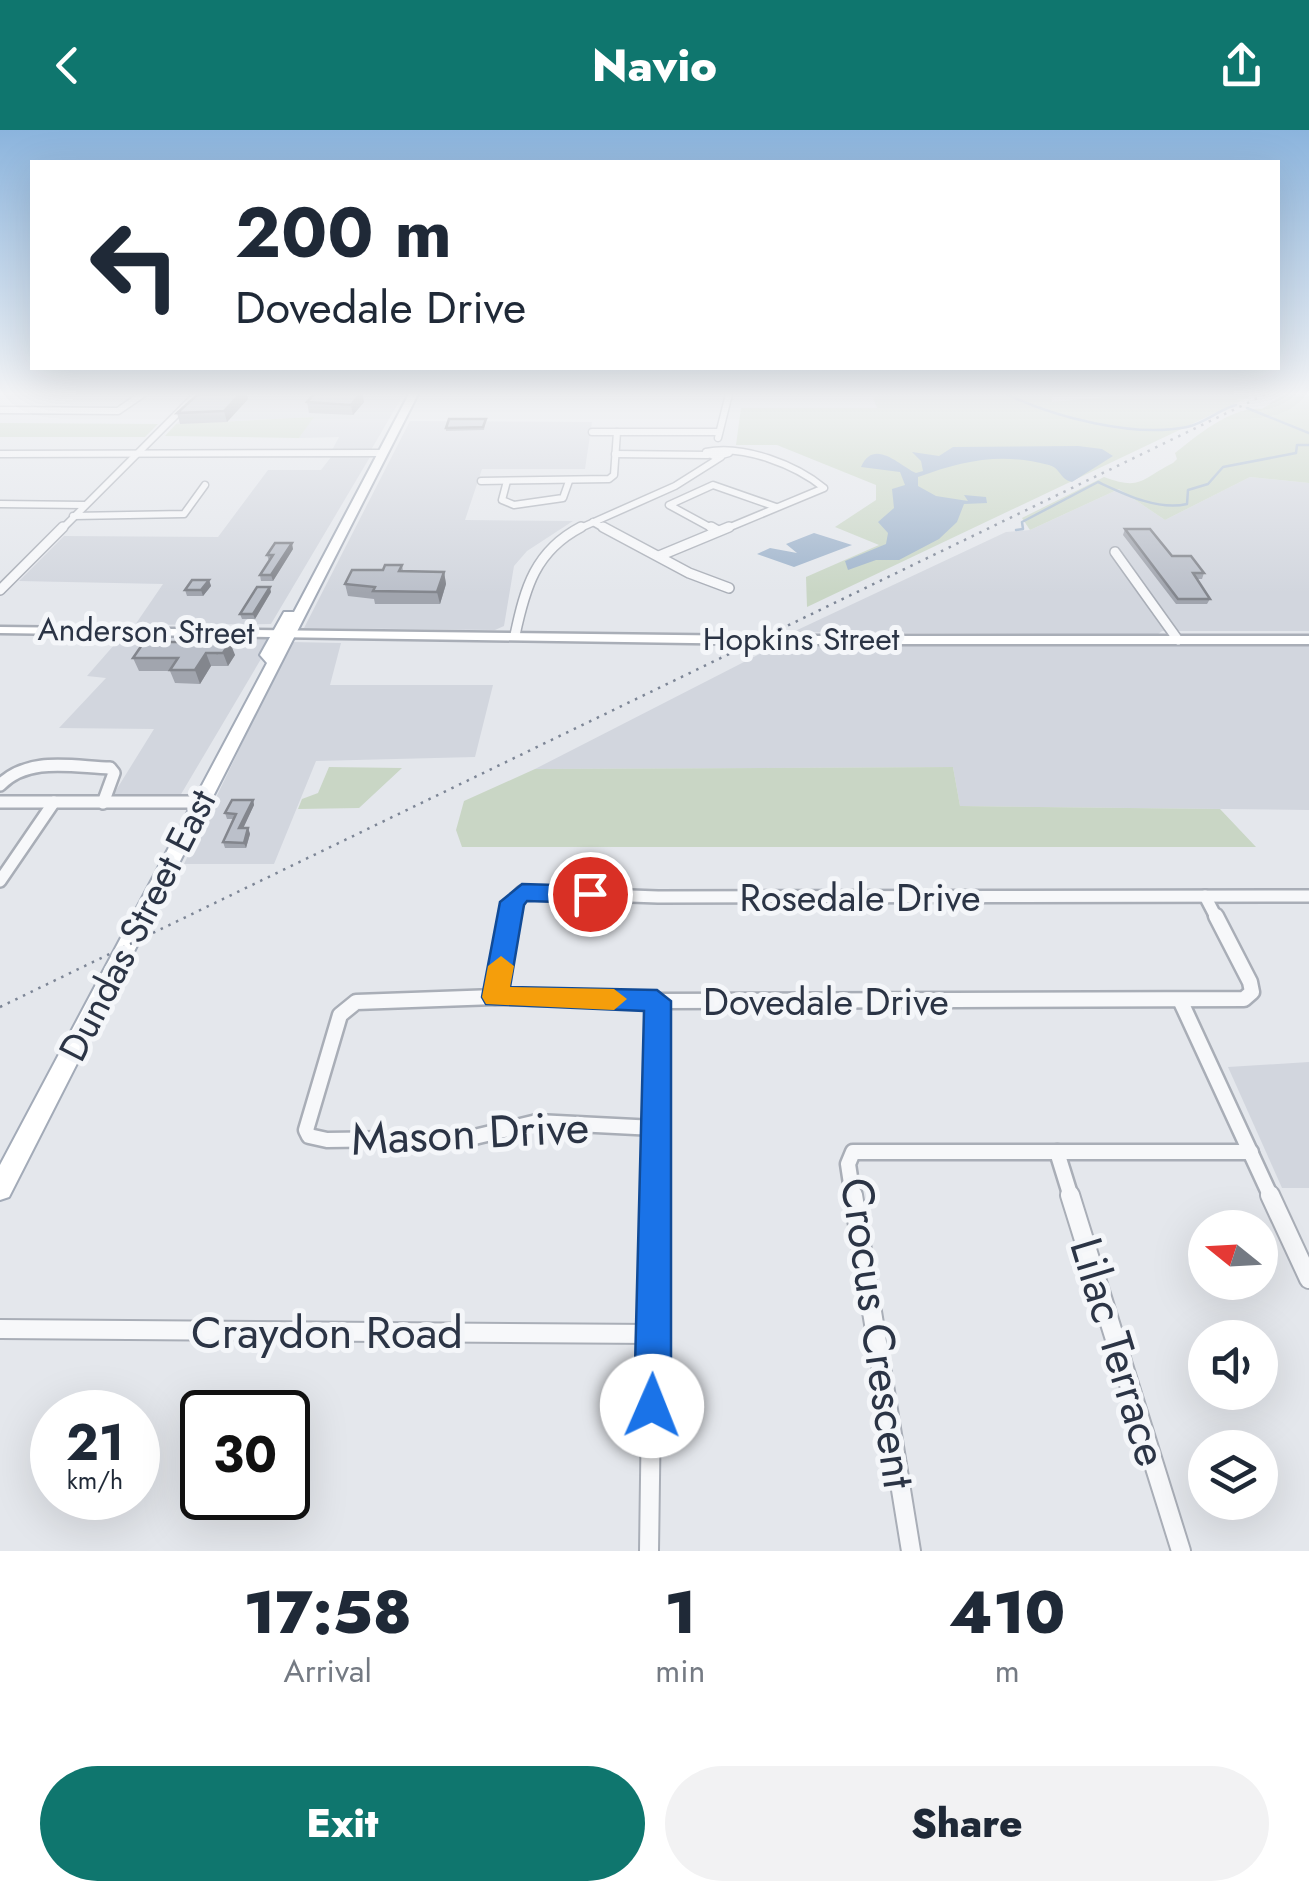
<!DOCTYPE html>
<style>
:root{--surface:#fff;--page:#f2f2f3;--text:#1f2937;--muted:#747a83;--accent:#0f766e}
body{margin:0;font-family:Jost,sans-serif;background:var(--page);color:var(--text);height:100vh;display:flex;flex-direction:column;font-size:38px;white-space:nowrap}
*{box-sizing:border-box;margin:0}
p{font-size:32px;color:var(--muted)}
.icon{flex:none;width:55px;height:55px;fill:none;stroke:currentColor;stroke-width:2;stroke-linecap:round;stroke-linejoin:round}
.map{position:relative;height:1421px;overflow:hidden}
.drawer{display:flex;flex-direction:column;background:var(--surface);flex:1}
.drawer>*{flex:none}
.hud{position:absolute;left:30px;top:30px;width:1250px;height:210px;border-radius:0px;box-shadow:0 10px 40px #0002;background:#fff;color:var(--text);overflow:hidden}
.needle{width:65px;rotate:288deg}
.tools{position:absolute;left:1188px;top:1080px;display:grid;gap:20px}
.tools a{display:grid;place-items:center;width:90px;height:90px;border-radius:50%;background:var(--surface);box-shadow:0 10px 40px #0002;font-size:50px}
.speed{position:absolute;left:30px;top:1260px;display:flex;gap:20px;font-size:50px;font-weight:700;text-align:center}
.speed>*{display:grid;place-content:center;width:130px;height:130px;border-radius:50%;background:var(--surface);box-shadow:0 10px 40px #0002;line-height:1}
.speed small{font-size:25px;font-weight:400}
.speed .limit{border:5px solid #111;border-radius:15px;background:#fff;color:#111}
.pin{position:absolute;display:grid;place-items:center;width:85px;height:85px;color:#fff;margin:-42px;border:5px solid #fff;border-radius:50%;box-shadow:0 2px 10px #0007}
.me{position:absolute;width:110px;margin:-55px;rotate:1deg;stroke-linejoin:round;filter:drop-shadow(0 0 8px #0008)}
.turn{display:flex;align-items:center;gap:35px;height:210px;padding:0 40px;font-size:45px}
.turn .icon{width:130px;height:130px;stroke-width:2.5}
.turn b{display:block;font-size:70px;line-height:85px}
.eta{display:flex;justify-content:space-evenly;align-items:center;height:170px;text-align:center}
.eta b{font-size:60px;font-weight:800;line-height:70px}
.button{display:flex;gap:20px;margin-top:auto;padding:20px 40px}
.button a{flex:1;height:115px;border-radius:60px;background:var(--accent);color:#fff;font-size:40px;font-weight:800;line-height:115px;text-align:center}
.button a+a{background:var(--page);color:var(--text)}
header{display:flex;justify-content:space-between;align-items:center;height:130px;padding:0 40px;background:var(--accent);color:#fff;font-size:45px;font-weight:800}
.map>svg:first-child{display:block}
.built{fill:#d2d6de}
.green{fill:#c9d6c5}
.water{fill:#9fb4cc}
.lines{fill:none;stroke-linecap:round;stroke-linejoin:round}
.stream{stroke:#9fb4cc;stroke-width:2.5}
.street-far4-casing{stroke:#a9aeb7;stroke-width:9}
.street-far3-casing{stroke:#a9aeb7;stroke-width:12}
.street-far2-casing{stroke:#a9aeb7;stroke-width:16}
.street-far1-casing{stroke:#a9aeb7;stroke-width:19}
.street-casing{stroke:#a9aeb7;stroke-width:22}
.secondary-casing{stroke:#a9aeb7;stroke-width:5}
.primary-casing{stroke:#a3abb8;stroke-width:4}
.street-far4{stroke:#f7f8fa;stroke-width:6}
.street-far3{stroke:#f7f8fa;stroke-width:9}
.street-far2{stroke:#f7f8fa;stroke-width:11}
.street-far1{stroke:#f7f8fa;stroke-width:14}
.street{stroke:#f7f8fa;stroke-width:18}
.secondary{fill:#fff;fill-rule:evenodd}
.primary{fill:#fff;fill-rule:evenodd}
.rail{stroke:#7d8696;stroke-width:2.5;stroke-dasharray:2.5 6;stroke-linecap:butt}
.wall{fill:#a1a5ae}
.shaded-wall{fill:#83868d}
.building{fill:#bbc0ca;stroke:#83868d;stroke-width:2.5}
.route{fill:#1a73e8;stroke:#114b97;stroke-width:2.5}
.slow{fill:#f59e0b}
.labels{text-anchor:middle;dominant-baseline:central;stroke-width:10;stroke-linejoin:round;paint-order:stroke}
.far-street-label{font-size:32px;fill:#2b3445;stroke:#f4f6f9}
.street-label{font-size:38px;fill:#2b3445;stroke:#f4f6f9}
.near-street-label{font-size:45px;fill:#2b3445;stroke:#f4f6f9}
</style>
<header><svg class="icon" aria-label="back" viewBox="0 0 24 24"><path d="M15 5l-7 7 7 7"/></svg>Navio<svg class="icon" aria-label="share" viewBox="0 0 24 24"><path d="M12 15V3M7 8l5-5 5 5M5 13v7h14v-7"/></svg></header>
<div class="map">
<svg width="1309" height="1421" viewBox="0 0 1309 1421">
<rect width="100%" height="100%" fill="#e4e7ec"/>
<g class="built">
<path d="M207 264H377L403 265 371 320H332L339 307 299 308 313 287 176 294Z"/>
<path d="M410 291 592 292 585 339H482L465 390 573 391 527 421 514 436 504 496 495 500 304 498Z"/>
<path d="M331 327H370L271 494 135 495 163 454 19 451 64 406 218 407 268 340H321Z"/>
<path d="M1250 347 1309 353V501H1162L1157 505 793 502 1006 402 1030 400 1119 359 1165 390Z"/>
<path d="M121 507H274L177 671 110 670 154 599 59 598 106 548 87 546Z"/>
<path d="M291 512 341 513 330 555H493L475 627 316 631 274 734H184Z"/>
<path d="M781 513 1309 516V680L960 676 953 637 535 639Z"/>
<path d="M1309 932V1058H1282L1228 937Z"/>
</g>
<g class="green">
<path d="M881 264H1051L1052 272 1139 264H1255L807 477 806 447 879 415 835 397 876 370V355L777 315H736L741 278H877L873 268Z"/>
<path d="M1284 264H1309V353L1250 347 1165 390 1119 359 1030 400 1022 388 1104 347C1141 361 1141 349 1173 333L1177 329 1175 323C1198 305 1232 276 1262 279Z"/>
<path d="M314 287 299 308 165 306 176 294Z"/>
<path d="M0 293 158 294 145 307H0Z"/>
<path d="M329 637 402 638 359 678 298 679 302 669 318 663Z"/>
<path d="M953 637 960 676 1220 679 1256 717H462L456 700 464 671 535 639Z"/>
</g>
<g class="water">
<path d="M1078 316 1102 319 1113 326 1072 352C1059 349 1061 338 1049 335 1000 322 963 331 918 347V356L936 366 968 371 964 365 986 367 987 373 964 374 957 392 939 409 899 430H876L848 440 845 431 886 414 888 403 878 392 894 378 892 359 905 355 900 342 861 337C874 307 900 336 916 343L923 341 921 331 912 322 939 326 953 317Z"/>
<path d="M814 403 852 415 794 437 757 424 770 418 797 423 786 414Z"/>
</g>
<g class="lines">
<g class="stream">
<path d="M1006 264C1055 287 1133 308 1187 297 1205 293 1218 280 1236 275"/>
<path d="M1247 278 1309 303"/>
<path d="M1016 400 1023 399 1022 392 1098 352C1124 364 1158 381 1187 374L1188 360 1208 354 1223 337 1296 323 1297 315H1309"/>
</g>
<g class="street-far4-casing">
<g id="street-far4">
<path d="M0 280 118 281 143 264"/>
<path d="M592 302H718"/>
<path d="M718 308 729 264"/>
<path d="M0 324 383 323"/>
<path d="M615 324 708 325"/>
<path d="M481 351 609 349 614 345 617 302"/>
<path d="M507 351 502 370 514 375 563 368 569 351"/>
<path d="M0 374 84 375"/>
<path d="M73 386 184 384 205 355"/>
<path d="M593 392 607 400"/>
<path d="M61 400 197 264"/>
<path d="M576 400 675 356 721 327"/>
<path d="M715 400 669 375 713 355 776 377"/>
<path d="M723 400 824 358C796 335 743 314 706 322L715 327 729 323"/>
</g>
</g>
<g class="street-far3-casing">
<g id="street-far3">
<path d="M603 397 689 443 729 458"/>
<path d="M711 397 718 401"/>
<path d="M1115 422 1178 510"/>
<path d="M659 426 729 397"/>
<path d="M0 460 63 397"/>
<path d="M515 505C525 458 535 421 581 397"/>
</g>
</g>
<g class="street-far2-casing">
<g id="street-far2">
<path d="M0 655C29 626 73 637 110 638L114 643 103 673"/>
<path d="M0 672H200"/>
<path d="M0 751 54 672"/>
<path d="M1205 766 1217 789"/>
<path d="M509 789 512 772 522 762 658 767 1309 766"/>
</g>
</g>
<g class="street-far1-casing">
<g id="street-far1">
<path d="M495 867 509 786"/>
<path d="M1181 872 1271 1067"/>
<path d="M655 998 537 992 470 1008 327 1010 309 1006 306 1000 340 885 356 872 495 867 657 871 1244 869 1252 862 1250 852 1216 786"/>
<path d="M1057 1022 1071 1067"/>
<path d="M654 1067 657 871"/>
<path d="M853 1067 848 1034 853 1022H1251"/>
</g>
</g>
<g class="street-casing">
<g id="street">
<path d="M853 1065 911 1421"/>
<path d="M1070 1065 1181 1421"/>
<path d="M1270 1065 1309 1149"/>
<path d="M0 1199 654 1204"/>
<path d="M649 1421 654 1065"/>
</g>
</g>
<g class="secondary-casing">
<path id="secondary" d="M0 497 758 506H1309V514H758L0 503Z"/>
</g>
<g class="primary-casing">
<path id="primary" d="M409 264H418L9 1067 0 1070V1035L267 533 260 525 284 482H294Z"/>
</g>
<use href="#street-far4" class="street-far4"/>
<use href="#street-far3" class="street-far3"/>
<use href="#street-far2" class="street-far2"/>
<use href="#street-far1" class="street-far1"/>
<use href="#street" class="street"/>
<use href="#secondary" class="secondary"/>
<use href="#primary" class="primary"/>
<path class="rail" d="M0 877 1266 264"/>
</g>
<g class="wall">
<path d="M314 264H362L364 272 353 285 309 283 307 272Z"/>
<path d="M248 269 227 292 180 294 177 283Z"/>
<path d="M486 289 484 300 446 301V298Z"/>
<path d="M1125 399 1204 443 1202 449H1197L1210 469 1207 474H1176L1123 405Z"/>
<path d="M293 419 273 451H261L260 445 269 431 267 425Z"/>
<path d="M402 435 403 441 444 442 446 454 440 474H375L374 469 348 466 345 454Z"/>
<path d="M209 450 211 456 203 466H187L185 460Z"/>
<path d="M271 462 255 489H242L240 484Z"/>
<path d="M189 512H224L235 525 228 536H211L200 554 175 553 170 541H139L133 528Z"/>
<path d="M253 670 254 675 243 698H248L250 704 246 718H225L223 712 233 689H227L225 683Z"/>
</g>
<g class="shaded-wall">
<path d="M240 264H247L248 269 227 292 224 281Z"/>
<path d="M360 264H362L364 272 353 285 351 275Z"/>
<path d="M292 413 293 419 273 451 271 445Z"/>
<path d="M444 442 446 454 440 474 437 462Z"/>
<path d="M209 450 211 456 203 466 201 460Z"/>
<path d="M270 457 271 462 255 489 253 484Z"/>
<path d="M220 500 224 513 217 525 212 512Z"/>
<path d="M230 512 235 525 228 536 223 523Z"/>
<path d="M206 523 211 536 200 554 195 540Z"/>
<path d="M253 670 254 675 241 703 239 698Z"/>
<path d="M248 698 250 704 246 718 244 713Z"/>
</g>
<g class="building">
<path d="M240 264 224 281 177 283 197 265Z"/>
<path d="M314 264H360L351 275 307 272Z"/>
<path d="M449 289H486L483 297 446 298Z"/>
<path d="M1125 399H1150L1172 426H1191L1204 443H1193L1210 469H1178Z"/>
<path d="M275 413H292L271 445H260L273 425H267Z"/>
<path d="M385 435H402L399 441 444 442 437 462 373 461 375 457 345 454 352 440H383Z"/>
<path d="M192 450H209L201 460H185Z"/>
<path d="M257 457H270L253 484H240Z"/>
<path d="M197 500H220L212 512H230L223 523H206L195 540H170L178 528H133L144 512H189Z"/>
<path d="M232 670H253L239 698H248L244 713 223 712 236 684 225 683Z"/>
</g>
<linearGradient id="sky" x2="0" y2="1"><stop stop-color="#8bb4dd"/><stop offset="0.57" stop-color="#f3f4f6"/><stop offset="1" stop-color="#f3f4f6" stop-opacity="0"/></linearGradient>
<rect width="1309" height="463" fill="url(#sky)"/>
<path class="route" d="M522 754 590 756 602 764 590 773 527 771 524 775 510 857 657 860 671 871V1276L665 1289 652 1295 640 1289 634 1276 644 881 486 874 482 867 500 772Z"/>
<path class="slow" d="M501 826 514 836 510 857 614 859 627 869 614 880 486 874 482 867 488 836Z"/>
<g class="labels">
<g class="far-street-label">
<text transform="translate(146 501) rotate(1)">Anderson Street</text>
<text x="801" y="509">Hopkins Street</text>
</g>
<g class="street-label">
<text x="860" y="767">Rosedale Drive</text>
<text transform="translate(137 795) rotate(-63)">Dundas Street East</text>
<text x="826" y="871">Dovedale Drive</text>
</g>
<g class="near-street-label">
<text transform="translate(470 1003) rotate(-3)">Mason Drive</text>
<text x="327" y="1202">Craydon Road</text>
<text transform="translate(878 1203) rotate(82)">Crocus Crescent</text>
<text transform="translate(1119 1222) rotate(73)">Lilac Terrace</text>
</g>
</g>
</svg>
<div class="tools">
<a><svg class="needle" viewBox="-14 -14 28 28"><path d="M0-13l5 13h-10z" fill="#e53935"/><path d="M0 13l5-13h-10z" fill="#747a83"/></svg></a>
<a><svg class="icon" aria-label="sound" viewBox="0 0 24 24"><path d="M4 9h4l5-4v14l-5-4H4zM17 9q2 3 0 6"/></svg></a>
<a><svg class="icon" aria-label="layers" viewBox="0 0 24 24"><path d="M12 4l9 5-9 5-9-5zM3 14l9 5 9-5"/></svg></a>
</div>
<div class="speed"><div>21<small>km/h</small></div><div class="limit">30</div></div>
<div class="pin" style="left:590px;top:764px;background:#d93025"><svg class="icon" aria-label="arrive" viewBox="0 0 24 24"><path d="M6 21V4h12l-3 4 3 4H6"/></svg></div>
<svg class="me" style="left:652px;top:1276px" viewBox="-20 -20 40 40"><circle r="19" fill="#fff"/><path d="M0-13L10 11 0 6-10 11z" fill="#1a73e8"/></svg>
<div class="hud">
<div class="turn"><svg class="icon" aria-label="left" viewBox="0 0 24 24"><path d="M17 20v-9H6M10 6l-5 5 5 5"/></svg><div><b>200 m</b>Dovedale Drive</div></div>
</div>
</div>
<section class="drawer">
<div class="eta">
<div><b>17:58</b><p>Arrival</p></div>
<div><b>1</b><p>min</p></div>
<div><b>410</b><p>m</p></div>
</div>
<div class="button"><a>Exit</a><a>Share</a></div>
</section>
